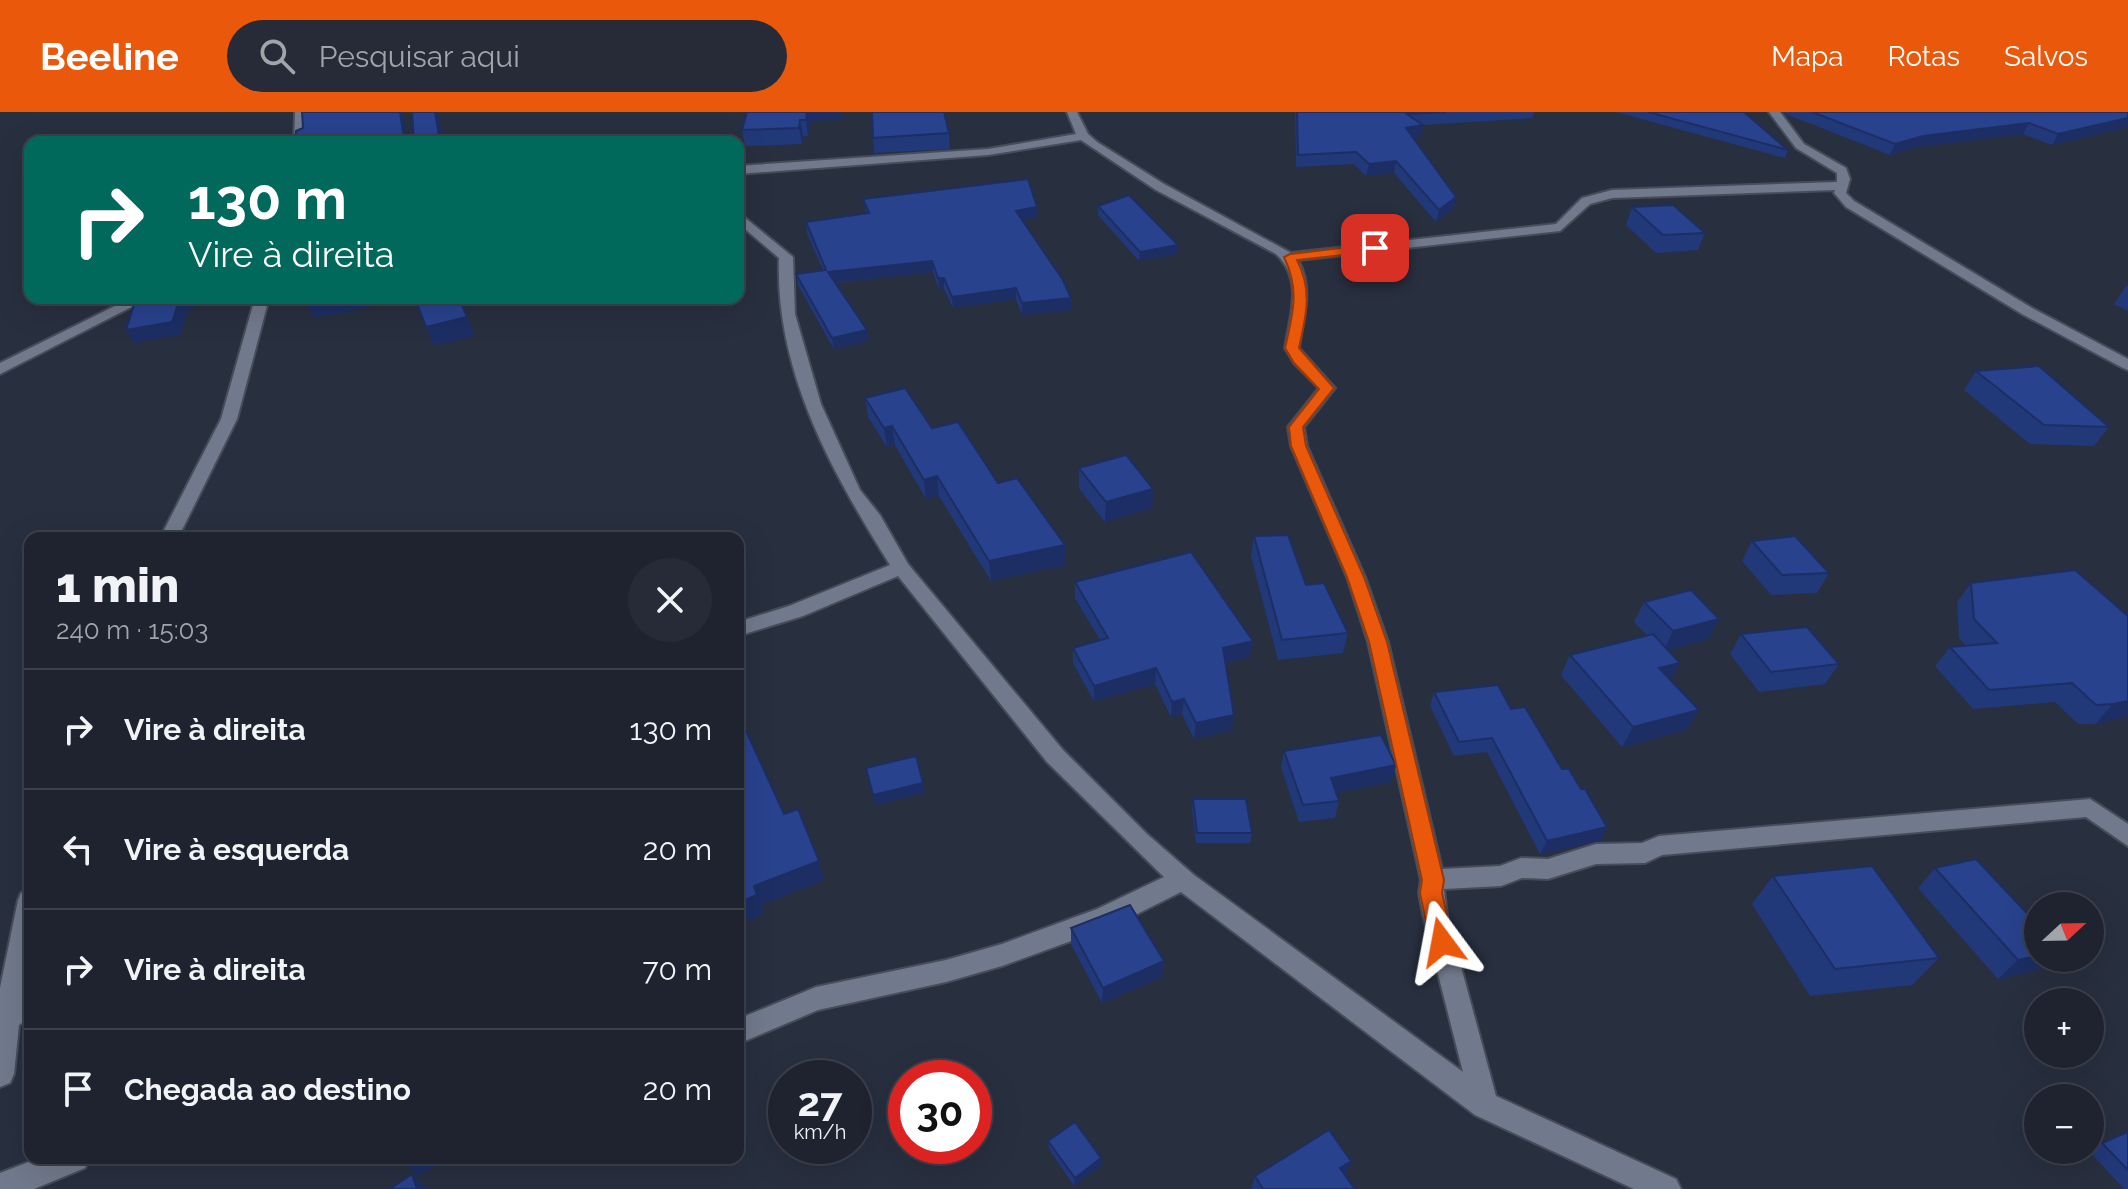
<!DOCTYPE html>
<html lang="pt">
<meta charset="utf-8">
<style>
:root{--surface:#1e232f;--page:#262b37;--text:#f1f3f6;--muted:#a1a4aa;--line:#3c404b;--accent:#ea580c}
body{margin:0;font-family:Raleway,sans-serif;background:var(--page);color:var(--text);height:100vh;display:flex;flex-direction:column;font-size:30px;white-space:nowrap}
*{box-sizing:border-box;margin:0}
p{font-size:26px;color:var(--muted)}
.icon{flex:none;width:44px;height:44px;fill:none;stroke:currentColor;stroke-width:2;stroke-linecap:round;stroke-linejoin:round}
.map{position:relative;flex:1;overflow:hidden}
.drawer{position:absolute;left:24px;top:420px;width:720px;height:632px;display:flex;flex-direction:column;background:var(--surface);border-radius:16px;box-shadow:0 8px 32px #0002,0 0 0 2px var(--line)}
.drawer>*{flex:none}
.top-card{position:absolute;left:24px;top:24px;width:720px;height:168px;border-radius:16px;box-shadow:0 8px 32px #0002,0 0 0 2px var(--line);background:#00695c;color:#fff;overflow:hidden}
.needle{width:52px;rotate:68deg}
.controls{position:absolute;left:2024px;top:780px;display:grid;gap:16px}
.controls a{display:grid;place-items:center;width:80px;height:80px;border-radius:50%;background:var(--surface);box-shadow:0 8px 32px #0002,0 0 0 2px var(--line);font-size:40px}
.speed{position:absolute;left:768px;top:948px;display:flex;gap:16px;font-size:40px;font-weight:700;text-align:center}
.speed>*{display:grid;place-content:center;width:104px;height:104px;border-radius:50%;background:var(--surface);box-shadow:0 8px 32px #0002,0 0 0 2px var(--line);line-height:1}
.speed small{font-size:20px;font-weight:400}
.speed .limit{border:12px solid #d22;background:#fff;color:#111}
.pin{position:absolute;display:grid;place-items:center;width:68px;height:68px;color:#fff;margin:-34px;border-radius:16px;box-shadow:0 4px 12px #0006}
.me{position:absolute;width:88px;margin:-44px;rotate:347deg;stroke-linejoin:round;filter:drop-shadow(0 0 6px #0008)}
.turn{display:flex;align-items:center;gap:28px;height:168px;padding:0 32px;font-size:36px}
.turn .icon{width:104px;height:104px;stroke-width:2.5}
.turn b{display:block;font-size:56px;line-height:68px}
.round{display:grid;place-items:center;flex:none;width:84px;height:84px;border-radius:42px;background:var(--page)}
.headline{display:flex;align-items:center;justify-content:space-between;height:136px;padding:0 32px}
h1{font-size:48px;font-weight:800;line-height:60px}
ul{padding:0;list-style:none}
li{display:flex;align-items:center;gap:24px;height:120px;padding:0 32px;border-top:2px solid var(--line)}
li div{flex:1}
li b{display:block;font-size:30px}
li em{font-style:normal}
header{display:flex;align-items:center;gap:48px;box-sizing:border-box;height:112px;padding:0 40px;background:var(--accent);color:#fff}
header strong{font-size:38px}
nav{display:flex;gap:44px;margin-inline-start:auto;font-size:28px}
.search{width:560px;height:72px;background:var(--page);display:flex;align-items:center;gap:20px;box-sizing:border-box;padding:0 28px;border-radius:44px;color:var(--muted);font-size:30px}
.map>svg:first-child{display:block}
.lines{fill:none;stroke-linecap:round;stroke-linejoin:round}
.minor-casing{stroke:#464c59;stroke-width:4}
.minor{fill:#717a8c;fill-rule:evenodd}
.wall{fill:#223979}
.shaded-wall{fill:#1c2e63}
.building{fill:#28428d;stroke:#1c2e63;stroke-width:2}
.route{fill:#ea580c;stroke:#983908;stroke-width:2}
</style>
<header>
<strong>Beeline</strong>
<div class="search"><svg class="icon" aria-label="search" viewBox="0 0 24 24"><circle cx="10" cy="10" r="6"/><path d="M15 15l6 6"/></svg>Pesquisar aqui</div>
<nav><a>Mapa</a><a>Rotas</a><a>Salvos</a></nav>
</header>
<div class="map">
<svg width="2128" height="1077" viewBox="0 0 2128 1077">
<rect width="100%" height="100%" fill="#282f3f"/>
<g class="lines">
<g class="minor-casing">
<g id="minor">
<path d="M295 0H305L306 30H294Z"/>
<path d="M1067 0H1077L1088 22 1097 30 1164 72 1291 141 1556 112 1582 86 1612 78 1837 70V61L1796 36 1769 0H1780L1804 32 1846 56 1850 67 1846 81 1854 89 2032 196 2128 247V258L2123 256 2022 202 1846 95 1834 81 1835 78 1612 86 1590 92 1560 119 1298 148C1314 177 1303 205 1299 236L1335 276 1304 315 1307 334 1365 465 1388 530 1442 757 1500 754 1521 746 1548 747 1596 732 1642 731 1659 724 2090 687 2128 712V734L2086 705 1662 743 1645 751 1596 752 1548 767 1522 766 1501 774 1444 777 1447 803 1496 984 1676 1067 1681 1077H1634L1475 1003 1181 780 1115 813 1002 854 946 870 818 898 738 932V907L816 875 946 848 1002 832 1097 797 1164 765 1047 650 898 464 803 504 738 524V510L789 494 890 453C832 360 775 260 779 146L738 111V100L793 145 795 202 821 292 860 378 880 403 908 452 1063 638 1147 722 1194 763 1463 960 1423 803 1419 781 1421 768 1368 530 1347 465 1291 334 1288 315 1319 276 1294 251 1285 236C1290 203 1304 168 1276 142L1156 78 1081 28 988 43 738 62V54L988 37 1076 22Z"/>
<path d="M131 186H149L0 262V251Z"/>
<path d="M255 186H269L237 307 178 426H160L221 307Z"/>
<path d="M30 778V853L25 881 30 879V906L19 913 14 962 10 971 0 975V876L18 788 21 781Z"/>
<path d="M39 1046H89L85 1056 34 1077H0V1061Z"/>
</g>
</g>
<use href="#minor" class="minor"/>
</g>
<g class="wall">
<path d="M747 0H842L843 6 811 9 808 24H803L802 32 745 34 742 18Z"/>
<path d="M1295 0H1534L1532 6 1423 13 1421 25 1413 26 1456 85 1453 97 1436 110 1394 61 1366 64 1354 52 1296 55Z"/>
<path d="M1616 0H1744L1788 38 1785 46Z"/>
<path d="M1781 0H2128V15L2052 33 2023 22 1917 35 1890 43Z"/>
<path d="M949 21 950 37 874 41 873 26Z"/>
<path d="M863 87 1038 105 1022 109 1071 186V198L1022 203 1016 187 953 196 944 177 939 178 933 160 835 171 869 229 834 237 798 173 796 162 823 158 807 121 806 110 866 101Z"/>
<path d="M1098 94 1178 133 1177 142 1139 149 1098 103Z"/>
<path d="M1632 95 1705 121 1698 138 1656 141 1626 113Z"/>
<path d="M2126 174H2128V199L2114 192Z"/>
<path d="M1976 259 2109 315 2094 334 2030 332 1964 278Z"/>
<path d="M865 286 932 316 998 371 1065 433V453L991 469 939 384 926 387 895 333 887 335 868 305Z"/>
<path d="M1079 356 1153 377 1152 396 1105 410 1079 376Z"/>
<path d="M1254 424 1306 473 1348 521 1343 541 1278 548 1251 444Z"/>
<path d="M1752 429 1829 461 1817 481 1771 483 1742 449Z"/>
<path d="M1075 470 1250 545 1226 551 1232 618 1194 627 1182 602 1171 605 1155 572 1094 589 1073 551V536L1100 528 1075 486Z"/>
<path d="M1971 471 2128 604 2095 612H2078L2055 590 1973 597 1935 554 1950 535 1966 534 1959 526 1957 490Z"/>
<path d="M1644 490 1719 507 1708 527 1668 538 1671 568 1687 618 1622 635 1561 563 1570 543 1648 524 1634 510Z"/>
<path d="M1741 522 1839 552 1825 572 1759 580 1730 542Z"/>
<path d="M1434 580 1511 597 1562 657 1581 677 1607 715 1600 729 1540 742 1487 640 1454 644 1430 594Z"/>
<path d="M1284 639 1396 653 1391 670 1336 681 1339 689 1335 706 1299 710 1281 655Z"/>
<path d="M1193 687 1252 721 1250 731H1196L1192 697Z"/>
<path d="M1935 756 2040 857 1998 867 1918 776Z"/>
<path d="M1773 764 1939 846 1912 873 1810 884 1752 792Z"/>
<path d="M1071 816 1164 849 1162 865 1102 891 1071 832Z"/>
<path d="M2128 1020V1077H2124L2089 1039 2102 1031Z"/>
<path d="M1048 1029 1101 1054 1074 1074 1049 1037Z"/>
<path d="M1351 1049 1345 1063 1355 1077H1251L1255 1064Z"/>
</g>
<g class="shaded-wall">
<path d="M400 0H403L408 30H387Z"/>
<path d="M435 0H438L443 30H440Z"/>
<path d="M807 0H842L843 6 811 9 808 24 806 8Z"/>
<path d="M2128 6V15L2052 33 2058 22Z"/>
<path d="M800 8 803 24 802 32 799 16Z"/>
<path d="M2029 11 2023 22 1917 35 1890 43 1895 32 1923 24Z"/>
<path d="M1423 13 1421 25 1403 28 1406 16Z"/>
<path d="M1396 49 1394 61 1366 64 1369 52Z"/>
<path d="M1456 85 1453 97 1436 110 1439 98Z"/>
<path d="M1037 95 1038 105 1016 110V99Z"/>
<path d="M1178 133 1177 142 1139 149 1140 140Z"/>
<path d="M932 149 933 160 830 171 828 160Z"/>
<path d="M938 166H944V177L939 178Z"/>
<path d="M1016 176V187L953 196 952 185Z"/>
<path d="M180 186H194L196 196 188 198 180 223 134 231 126 218Z"/>
<path d="M304 186H404V188L314 206Z"/>
<path d="M1071 186V198L1022 203V191Z"/>
<path d="M467 205 475 224 434 234 426 215Z"/>
<path d="M867 218 869 229 834 237 832 226Z"/>
<path d="M892 314 895 333 887 335 884 316Z"/>
<path d="M937 364 939 384 926 387 924 368Z"/>
<path d="M1153 377 1152 396 1105 410 1106 390Z"/>
<path d="M1065 433V453L991 469 989 449Z"/>
<path d="M1719 507 1708 527 1663 540 1673 519Z"/>
<path d="M1253 529 1250 545 1221 552 1223 536Z"/>
<path d="M1680 551 1670 571 1659 556Z"/>
<path d="M1156 556 1155 572 1094 589V574Z"/>
<path d="M1184 587 1182 602 1171 605 1172 590Z"/>
<path d="M2128 589V604L2095 612 2113 592Z"/>
<path d="M1699 598 1687 618 1622 635 1633 615Z"/>
<path d="M1234 603 1232 618 1194 627 1196 611Z"/>
<path d="M1396 653 1391 670 1327 683 1331 666Z"/>
<path d="M923 671 925 681 875 693 873 683Z"/>
<path d="M1607 715 1600 729 1540 742 1547 729Z"/>
<path d="M819 749 824 768 761 793 764 802 738 813V791L754 774Z"/>
<path d="M2038 844V846H2052L2040 857 1998 867 2018 848Z"/>
<path d="M1164 849 1162 865 1102 891 1103 876Z"/>
<path d="M429 1046H445V1051L417 1063 409 1055Z"/>
<path d="M1101 1046V1054L1074 1074 1075 1066Z"/>
<path d="M1351 1049 1344 1065 1340 1056Z"/>
<path d="M412 1062 427 1077H417Z"/>
</g>
<g class="building">
<path d="M302 0H400L404 27 387 30H295L296 19 303 16Z"/>
<path d="M412 0H435L440 30H414Z"/>
<path d="M747 0H807L806 8H800L799 16 742 18Z"/>
<path d="M872 0H944L949 21 873 26Z"/>
<path d="M1297 0H1446L1407 2 1423 13 1406 16 1456 85 1439 98 1396 49 1369 52 1356 40 1298 43Z"/>
<path d="M1648 0H1744L1788 38Z"/>
<path d="M1812 0H2128V6L2058 22 2029 11 1923 24 1895 32Z"/>
<path d="M1028 67 1037 95 1016 99 1063 168 1071 186 1022 191 1016 176 952 185 944 166H938L932 149 828 160 867 218 832 226 796 162 826 158 806 110 869 101 863 87Z"/>
<path d="M1129 83 1178 133 1140 140 1098 94Z"/>
<path d="M1673 93 1705 121 1663 123 1632 95Z"/>
<path d="M136 186H180L172 210 126 218Z"/>
<path d="M415 186H459L467 205 426 215Z"/>
<path d="M2039 254 2109 315 2044 313 1976 259Z"/>
<path d="M905 276 932 316 958 310 998 371 1017 366 1065 433 989 449 937 364 924 368 892 314 884 316 865 286Z"/>
<path d="M1126 343 1153 377 1106 390 1079 356Z"/>
<path d="M1288 423 1306 473 1324 471 1348 521 1282 528 1254 424Z"/>
<path d="M1795 424 1829 461 1782 463 1752 429Z"/>
<path d="M1191 440 1253 529 1223 536 1234 603 1196 611 1184 587 1172 590 1156 556 1094 574 1073 536 1108 526 1075 470Z"/>
<path d="M2075 458 2128 504V589L2113 592 2096 593 2072 571 1989 578 1950 535 1997 531 1974 507 1971 471Z"/>
<path d="M1691 478 1719 507 1673 519 1644 490Z"/>
<path d="M1807 515 1839 552 1771 560 1741 522Z"/>
<path d="M1653 522 1680 551 1659 556 1699 598 1633 615 1570 543Z"/>
<path d="M1498 573 1511 597 1525 595 1562 657H1569L1581 677H1585L1607 715 1547 729 1492 626 1459 630 1434 580Z"/>
<path d="M738 601 784 702 798 697 819 749 754 774 757 783 738 791Z"/>
<path d="M1381 623 1396 653 1331 666 1339 689 1303 693 1284 639Z"/>
<path d="M916 644 923 671 873 683 866 656Z"/>
<path d="M1193 687H1246L1252 721H1197Z"/>
<path d="M1976 747 2038 813V844L2018 848 1935 756Z"/>
<path d="M1872 754 1939 846 1835 857 1773 764Z"/>
<path d="M1130 793 1164 849 1103 876 1071 816Z"/>
<path d="M1075 1010 1101 1046 1075 1066 1048 1029Z"/>
<path d="M1329 1018 1351 1049 1340 1056 1355 1077H1263L1255 1064Z"/>
<path d="M2128 1020V1058L2102 1031Z"/>
<path d="M408 1046H429L409 1055Z"/>
<path d="M412 1062 417 1077H390Z"/>
</g>
<path class="route" d="M1375 132 1381 136 1379 139 1297 148C1313 179 1306 204 1299 236L1334 276 1303 315 1306 334 1364 465 1387 530 1444 768 1442 781 1453 830 1450 837 1442 840 1434 837 1430 830 1420 781 1422 768 1369 530 1347 465 1291 334 1289 315 1319 277 1294 251 1285 236C1293 201 1300 178 1284 145L1290 142Z"/>
</svg>
<div class="controls">
<a><svg class="needle" viewBox="-14 -14 28 28"><path d="M0-13l5 13h-10z" fill="#e53935"/><path d="M0 13l5-13h-10z" fill="#a1a4aa"/></svg></a>
<a>+</a>
<a>−</a>
</div>
<div class="speed"><div>27<small>km/h</small></div><div class="limit">30</div></div>
<div class="pin" style="left:1375px;top:136px;background:#d93025"><svg class="icon" aria-label="arrive" viewBox="0 0 24 24"><path d="M6 21V4h12l-3 4 3 4H6"/></svg></div>
<svg class="me" style="left:1442px;top:830px" viewBox="-20 -20 40 40"><path d="M0-17L14 15 0 8-14 15z" fill="#ea580c" stroke="#fff" stroke-width="4"/></svg>
<div class="top-card">
<div class="turn"><svg class="icon" aria-label="right" viewBox="0 0 24 24"><path d="M7 20v-9h11M14 6l5 5-5 5"/></svg><div><b>130 m</b>Vire à direita</div></div>
</div>
<section class="drawer">
<div class="headline"><div><h1>1 min</h1><p>240 m · 15:03</p></div><a class="round"><svg class="icon" aria-label="close" viewBox="0 0 24 24"><path d="M6 6l12 12M18 6L6 18"/></svg></a></div>
<ul>
<li><svg class="icon" aria-label="right" viewBox="0 0 24 24"><path d="M7 20v-9h11M14 6l5 5-5 5"/></svg><div><b>Vire à direita</b></div><em>130 m</em></li>
<li><svg class="icon" aria-label="left" viewBox="0 0 24 24"><path d="M17 20v-9H6M10 6l-5 5 5 5"/></svg><div><b>Vire à esquerda</b></div><em>20 m</em></li>
<li><svg class="icon" aria-label="right" viewBox="0 0 24 24"><path d="M7 20v-9h11M14 6l5 5-5 5"/></svg><div><b>Vire à direita</b></div><em>70 m</em></li>
<li><svg class="icon" aria-label="arrive" viewBox="0 0 24 24"><path d="M6 21V4h12l-3 4 3 4H6"/></svg><div><b>Chegada ao destino</b></div><em>20 m</em></li>
</ul>
</section>
</div>
